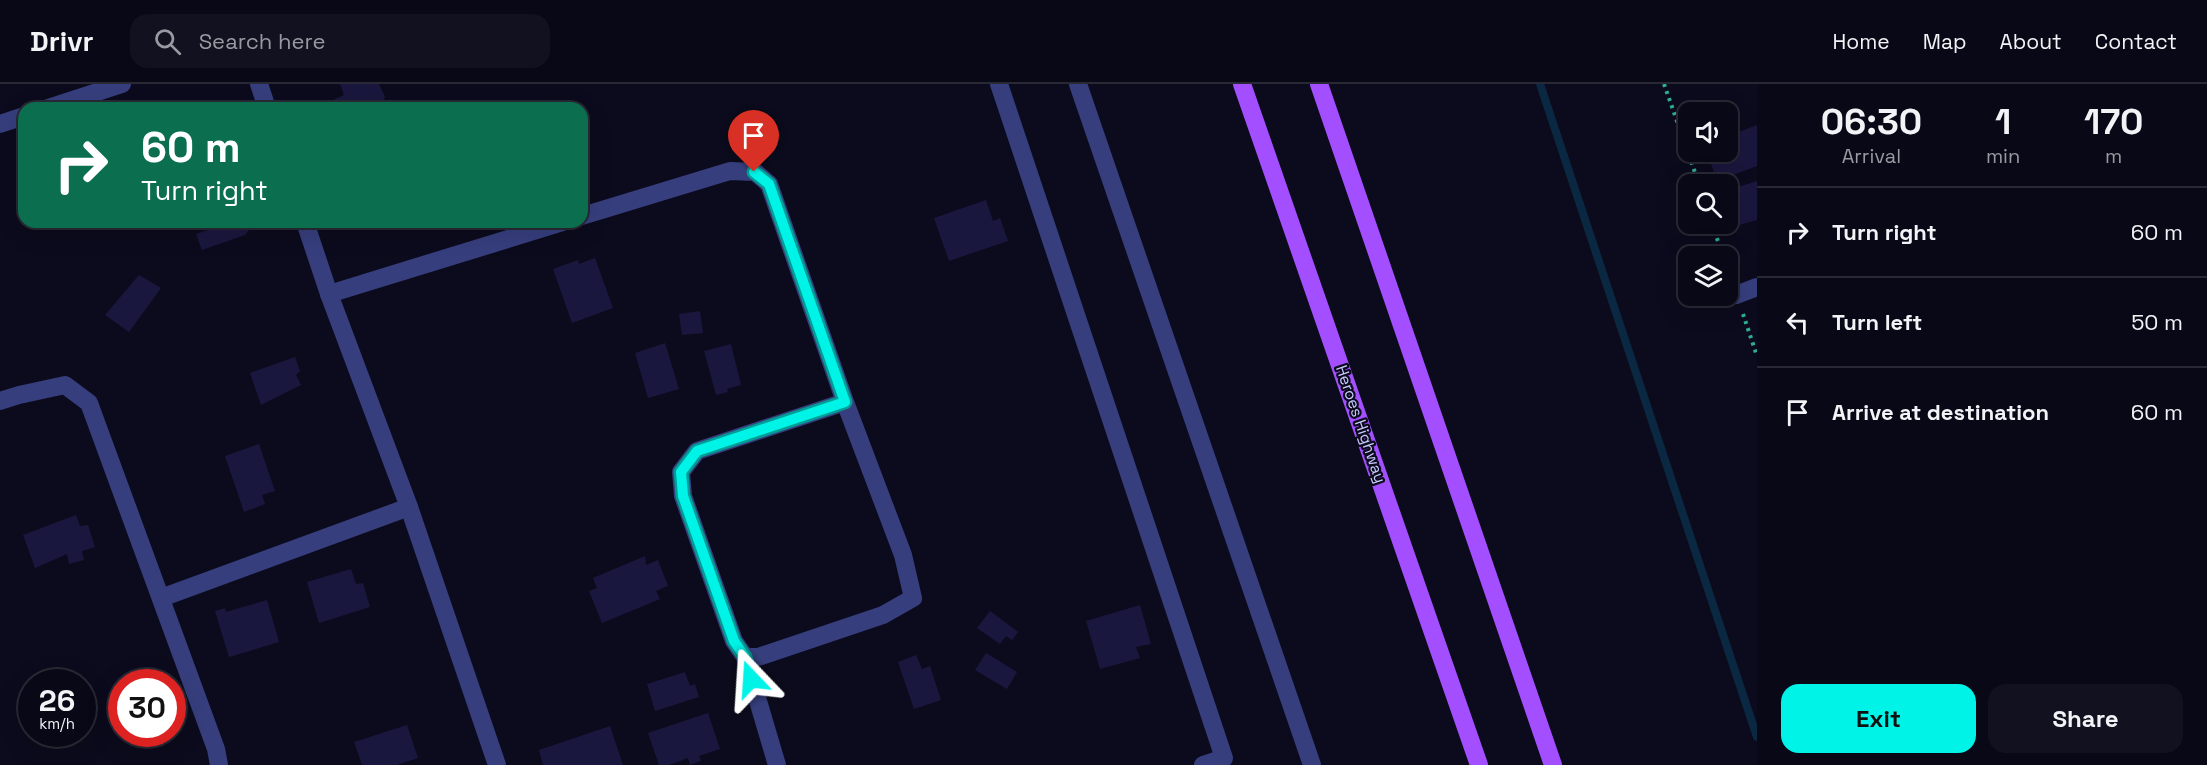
<!DOCTYPE html>
<style>
:root{--surface:#090816;--page:#12111f;--text:#f1f3f6;--muted:#999aa1;--line:#292935;--accent:#00f3e7}
body{margin:0;font-family:"Space Grotesk",sans-serif;background:var(--page);color:var(--text);height:100vh;display:flex;flex-direction:column;font-size:22px;white-space:nowrap}
*{box-sizing:border-box;margin:0}
p{font-size:20px;color:var(--muted)}
.icon{flex:none;width:33px;height:33px;fill:none;stroke:currentColor;stroke-width:2;stroke-linecap:round;stroke-linejoin:round}
.map{position:relative;flex:1;overflow:hidden}
.side{display:flex;flex-direction:column;background:var(--surface);width:450px}
.side>*{flex:none}
.guide{position:absolute;left:18px;top:18px;width:570px;height:126px;border-radius:18px;box-shadow:0 6px 24px #0002,0 0 0 2px var(--line);background:#0b6e4f;color:#fff;overflow:hidden}
.buttons{position:absolute;left:1678px;top:18px;display:grid;gap:12px}
.buttons a{display:grid;place-items:center;width:60px;height:60px;border-radius:12px;background:var(--surface);box-shadow:0 6px 24px #0002,0 0 0 2px var(--line);font-size:30px}
.speed{position:absolute;left:18px;top:585px;display:flex;gap:12px;font-size:30px;font-weight:700;text-align:center}
.speed>*{display:grid;place-content:center;width:78px;height:78px;border-radius:50%;background:var(--surface);box-shadow:0 6px 24px #0002,0 0 0 2px var(--line);line-height:1}
.speed small{font-size:15px;font-weight:400}
.speed .limit{border:9px solid #d22;background:#fff;color:#111}
.pin{position:absolute;display:grid;place-items:center;width:51px;height:51px;color:#fff;margin:-62px -26px;border-radius:50% 50% 50% 0;rotate:-45deg;box-shadow:0 0 6px #0007}
.pin .icon{rotate:45deg}
.me{position:absolute;width:66px;margin:-33px;rotate:340deg;stroke-linejoin:round;filter:drop-shadow(0 0 4px #0008)}
.turn{display:flex;align-items:center;gap:21px;height:126px;padding:0 24px;font-size:27px}
.turn .icon{width:78px;height:78px;stroke-width:2.5}
.turn b{display:block;font-size:42px;line-height:51px}
.eta{display:flex;justify-content:space-evenly;align-items:center;height:102px;text-align:center}
.eta b{font-size:36px;font-weight:600;line-height:42px}
.button{display:flex;gap:12px;margin-top:auto;padding:12px 24px}
.button a{flex:1;height:69px;border-radius:18px;background:var(--accent);color:#111;font-size:24px;font-weight:600;line-height:69px;text-align:center}
.button a+a{background:var(--page);color:var(--text)}
ul{padding:0;list-style:none}
li{display:flex;align-items:center;gap:18px;height:90px;padding:0 24px;border-top:2px solid var(--line)}
li div{flex:1}
li b{display:block;font-size:22px}
li em{font-style:normal}
header{display:flex;align-items:center;gap:36px;box-sizing:border-box;height:84px;padding:0 30px;background:var(--surface);border-bottom:2px solid var(--line)}
header strong{font-size:28px}
nav{display:flex;gap:33px;margin-inline-start:auto;font-size:21px}
.search{width:420px;height:54px;background:var(--page);display:flex;align-items:center;gap:15px;box-sizing:border-box;padding:0 21px;border-radius:18px;color:var(--muted);font-size:22px}
main{display:flex;flex:1;min-height:0}
.map>svg:first-child{display:block}
.lines{fill:none;stroke-linecap:round;stroke-linejoin:round}
.stream{stroke:#0b2842;stroke-width:8}
.building{fill:#1a173e}
.path{stroke:#2caf94;stroke-width:4;stroke-dasharray:3 4.5;stroke-linecap:butt}
.minor{stroke:#363e7d;stroke-width:18}
.major{stroke:#a34fff;stroke-width:18}
.route-casing{stroke:#009e96;stroke-width:15}
.route{stroke:#00f3e7;stroke-width:10}
.labels{text-anchor:middle;dominant-baseline:central;stroke-width:4.5;stroke-linejoin:round;paint-order:stroke}
.street-label{font-size:16px;fill:#c8caff;stroke:#0c0b1d}
</style>
<header>
<strong>Drivr</strong>
<div class="search"><svg class="icon" aria-label="search" viewBox="0 0 24 24"><circle cx="10" cy="10" r="6"/><path d="M15 15l6 6"/></svg>Search here</div>
<nav><a>Home</a><a>Map</a><a>About</a><a>Contact</a></nav>
</header>
<main>
<div class="map">
<svg width="1757" height="681" viewBox="0 0 1757 681">
<rect width="100%" height="100%" fill="#0c0b1d"/>
<g class="lines">
<path class="stream" d="M1540 0 1757 653"/>
</g>
<g class="building">
<path d="M340 0H379L385 13 383 18 386 24H338L333 16 344 11Z"/>
<path d="M1757 41V82L1717 97 1710 77 1725 71 1724 68H1728V52Z"/>
<path d="M1757 97V136L1739 141 1728 106Z"/>
<path d="M986 116 993 137 1000 134 1008 157 949 177 934 134Z"/>
<path d="M205 138H253L254 140 245 151 202 166 196 150 208 146Z"/>
<path d="M595 174 613 224 572 239 553 185 578 176 579 180Z"/>
<path d="M139 191 161 204 129 248 105 231Z"/>
<path d="M700 227 703 249 682 251 679 230Z"/>
<path d="M665 259 679 305 648 314 635 269Z"/>
<path d="M731 260 741 301 727 305 728 308 716 311 704 267Z"/>
<path d="M295 273 300 287 296 291 301 301 261 321 250 289Z"/>
<path d="M259 360 275 407 262 411 265 420 244 428 225 372Z"/>
<path d="M76 431 80 442 88 441 95 463 82 467 84 476 69 480 67 470 35 484 23 451Z"/>
<path d="M645 472 646 481 658 476 668 502 656 507 660 515 602 539 589 507 597 504 593 494Z"/>
<path d="M351 485 356 500 363 499 370 523 319 539 307 498Z"/>
<path d="M267 516 279 558 229 573 215 527 225 524 226 528Z"/>
<path d="M1140 521 1151 560 1136 563 1140 574 1100 585 1086 537Z"/>
<path d="M990 527 1018 548 1012 556 1006 552 1000 560 977 544Z"/>
<path d="M986 569 1017 588 1007 605 975 586Z"/>
<path d="M916 571 922 585 930 582 941 616 914 625 898 578Z"/>
<path d="M685 588 690 602 695 600 699 613 655 627 647 600Z"/>
<path d="M708 629 720 665 699 672 701 677 690 681 688 674 669 681H659L648 649Z"/>
<path d="M407 641 418 674 397 681H362L354 658Z"/>
<path d="M610 642 623 681H543L539 666Z"/>
</g>
<g class="lines">
<g class="path">
<path d="M1664 0 1699 100"/>
<path d="M1712 140 1723 172"/>
<path d="M1743 230 1757 272"/>
</g>
<g class="minor">
<path d="M259 0 267 24"/>
<path d="M999 0 1224 674 1203 681"/>
<path d="M1078 0 1312 681"/>
<path d="M48 24 122 0"/>
<path d="M0 40 24 32"/>
<path d="M582 132 730 87 755 88 769 100 845 318 903 471 913 514 883 531 758 573H745L734 557 683 412 681 388 697 367 845 318"/>
<path d="M305 138 329 210 409 423 497 681"/>
<path d="M329 210 563 138"/>
<path d="M1736 211 1757 203"/>
<path d="M0 317 19 311 65 301 89 319 216 665 219 681"/>
<path d="M161 514 409 423"/>
<path d="M745 573 777 681"/>
</g>
<g class="major">
<path d="M1242 0 1479 681"/>
<path d="M1319 0 1553 681"/>
</g>
</g>
<g class="lines">
<g class="route-casing">
<path id="route" d="M751 595 745 573 734 557 683 412 681 388 697 367 845 318 769 100 754 88"/>
</g>
<use href="#route" class="route"/>
</g>
<g class="labels">
<g class="street-label">
<text transform="translate(1361 340) rotate(71)">Heroes Highway</text>
</g>
</g>
</svg>
<div class="buttons">
<a><svg class="icon" aria-label="sound" viewBox="0 0 24 24"><path d="M4 9h4l5-4v14l-5-4H4zM17 9q2 3 0 6"/></svg></a>
<a><svg class="icon" aria-label="search" viewBox="0 0 24 24"><circle cx="10" cy="10" r="6"/><path d="M15 15l6 6"/></svg></a>
<a><svg class="icon" aria-label="layers" viewBox="0 0 24 24"><path d="M12 4l9 5-9 5-9-5zM3 14l9 5 9-5"/></svg></a>
</div>
<div class="speed"><div>26<small>km/h</small></div><div class="limit">30</div></div>
<div class="pin" style="left:754px;top:88px;background:#d93025"><svg class="icon" aria-label="arrive" viewBox="0 0 24 24"><path d="M6 21V4h12l-3 4 3 4H6"/></svg></div>
<svg class="me" style="left:751px;top:595px" viewBox="-20 -20 40 40"><path d="M0-17L14 15 0 8-14 15z" fill="#00f3e7" stroke="#fff" stroke-width="4"/></svg>
<div class="guide">
<div class="turn"><svg class="icon" aria-label="right" viewBox="0 0 24 24"><path d="M7 20v-9h11M14 6l5 5-5 5"/></svg><div><b>60 m</b>Turn right</div></div>
</div>
</div>
<section class="side">
<div class="eta">
<div><b>06:30</b><p>Arrival</p></div>
<div><b>1</b><p>min</p></div>
<div><b>170</b><p>m</p></div>
</div>
<ul>
<li><svg class="icon" aria-label="right" viewBox="0 0 24 24"><path d="M7 20v-9h11M14 6l5 5-5 5"/></svg><div><b>Turn right</b></div><em>60 m</em></li>
<li><svg class="icon" aria-label="left" viewBox="0 0 24 24"><path d="M17 20v-9H6M10 6l-5 5 5 5"/></svg><div><b>Turn left</b></div><em>50 m</em></li>
<li><svg class="icon" aria-label="arrive" viewBox="0 0 24 24"><path d="M6 21V4h12l-3 4 3 4H6"/></svg><div><b>Arrive at destination</b></div><em>60 m</em></li>
</ul>
<div class="button"><a>Exit</a><a>Share</a></div>
</section>
</main>
